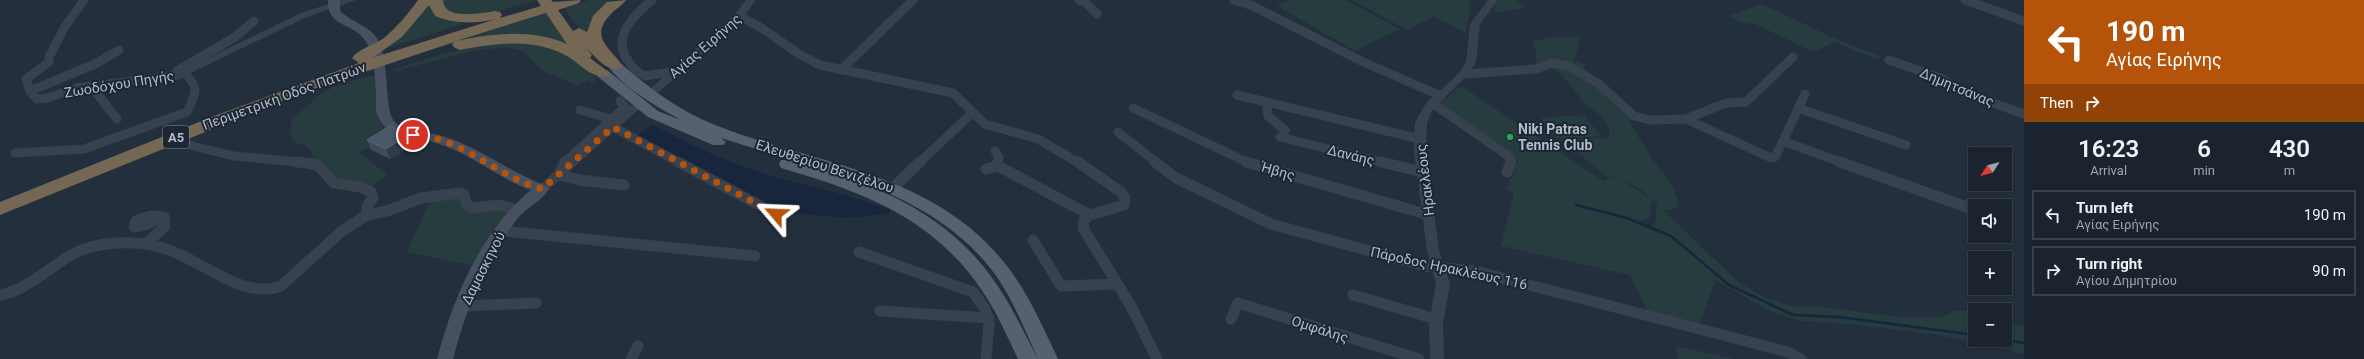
<!DOCTYPE html>
<meta charset="utf-8">
<style>
:root{--surface:#1b232e;--page:#282f3a;--text:#f1f3f6;--muted:#a0a4aa;--line:#39404a}
body{margin:0;font-family:Roboto,sans-serif;background:var(--page);color:var(--text);height:100vh;display:flex;flex-direction:column;font-size:15px;white-space:nowrap}
*{box-sizing:border-box;margin:0}
p{font-size:13px;color:var(--muted)}
.icon{flex:none;width:22px;height:22px;fill:none;stroke:currentColor;stroke-width:2;stroke-linecap:round;stroke-linejoin:round}
.map{position:relative;flex:1;overflow:hidden}
.sheet{display:flex;flex-direction:column;background:var(--surface);width:340px}
.sheet>*{flex:none}
.hud{background:#b45309;color:#fff;overflow:hidden}
.needle{width:26px;rotate:234deg}
.fabs{position:absolute;left:1968px;top:147px;display:grid;gap:8px}
.fabs a{display:grid;place-items:center;width:44px;height:44px;border-radius:0px;background:var(--surface);box-shadow:0 2px 6px #0003,0 0 0 1px var(--line);font-size:20px}
.pin{position:absolute;display:grid;place-items:center;width:34px;height:34px;color:#fff;margin:-17px;border:2px solid #fff;border-radius:50%;box-shadow:0 1px 4px #0007}
.me{position:absolute;width:44px;margin:-22px;rotate:296deg;stroke-linejoin:round;filter:drop-shadow(0 0 3px #0008)}
.turn{display:flex;align-items:center;gap:14px;height:84px;padding:0 16px;font-size:18px}
.turn .icon{width:52px;height:52px;stroke-width:2.5}
.turn b{display:block;font-size:28px;line-height:34px}
.then{display:flex;align-items:center;height:38px;padding:0 16px;background:#0003;gap:8px;font-size:15px}
.eta{display:flex;justify-content:space-evenly;align-items:center;height:68px;text-align:center}
.eta b{font-size:24px;font-weight:600;line-height:28px}
ul{padding:0;list-style:none}
li{display:flex;align-items:center;gap:12px;height:50px;margin:0 8px 6px;padding:0 8px;border:2px solid var(--line);border-radius:0px}
li div{flex:1}
li b{display:block;font-size:15px}
li em{font-style:normal}
main{display:flex;flex:1;min-height:0}
.map>svg:first-child{display:block}
.green{fill:#263c3f;fill-rule:evenodd}
.water{fill:#17263c}
.lines{fill:none;stroke-linecap:round;stroke-linejoin:round}
.stream{stroke:#17263c;stroke-width:2.5}
.minor-far1{stroke:#38414e;stroke-width:9}
.minor{stroke:#38414e;stroke-width:11}
.tertiary{fill:#38414e;fill-rule:evenodd}
.secondary{fill:#465061;fill-rule:evenodd}
.primary{fill:#56606e;fill-rule:evenodd}
.motorway{fill:#746855;fill-rule:evenodd}
.wall{fill:#3f4b5c}
.shaded-wall{fill:#2f3b4b}
.building{fill:#4b5868;stroke:#5c6777}
.route{stroke:#b45309;stroke-width:7;stroke-dasharray:0 12.6}
.leisure-dot{fill:#2e9e5b;stroke:#1d2633;stroke-width:1.5}
.labels{text-anchor:middle;dominant-baseline:central;stroke-width:4;stroke-linejoin:round;paint-order:stroke}
.shield{fill:#1d2633;stroke:#878f9c;stroke-width:1}
.shield-label{font-size:13px;font-weight:bold;fill:#b4bcc9}
.street-label{font-size:14px;fill:#b4bcc9;stroke:#1d2633}
.poi-label{font-size:14px;font-weight:bold;fill:#b4bcc9;stroke:#1d2633;text-anchor:start}
</style>
<main>
<div class="map">
<svg width="2024" height="359" viewBox="0 0 2024 359">
<rect width="100%" height="100%" fill="#242f3e"/>
<g class="green">
<path d="M430 0C431 25 452 12 463 24L384 49 409 28Z"/>
<path d="M441 0H537L476 17 446 12Z"/>
<path d="M589 0H613L602 9 587 39 564 8Z"/>
<path d="M1290 0H1346L1400 29 1355 51 1277 6Z"/>
<path d="M1352 0H1469C1472 11 1467 22 1466 33L1434 16 1407 30Z"/>
<path d="M1496 0H1516L1525 8 1497 13 1494 11Z"/>
<path d="M1762 4 1834 38 1882 57 1875 59 1835 42 1813 52 1751 22 1746 24 1728 16Z"/>
<path d="M548 13 574 49 557 42 465 41 397 59Z"/>
<path d="M1552 37H1581L1574 61 1584 64 1585 69 1567 63 1534 67 1537 54 1533 41Z"/>
<path d="M501 43 529 44 557 49 593 71 596 78 594 83 588 80 579 86 545 72 522 51 508 47 472 51 396 71 392 70 442 54Z"/>
<path d="M1551 67 1576 69 1634 119 1629 121C1636 132 1642 144 1650 155 1664 177 1673 177 1679 205L1672 210H1663L1737 281 1766 298 1795 307 1813 306 1899 317H1941L1954 311H1975V340H2005V320L2024 327V354L1940 335 1851 324 1802 321 1776 314 1715 280 1700 324 1696 326 1649 314 1630 275 1501 246 1514 193 1507 189 1518 161 1439 104 1461 86 1603 181 1613 176 1608 177C1591 165 1578 152 1561 140L1607 138 1610 134 1608 125 1600 115 1585 104 1562 75ZM1615 177C1630 184 1647 191 1657 204L1655 223 1649 228 1640 221 1649 218 1652 199Z"/>
<path d="M377 75 396 132 359 153 387 174 371 187 339 183 314 160 311 151 304 145 295 143 290 135 292 118C305 110 310 102 321 94 337 83 358 79 377 75Z"/>
<path d="M1584 115 1601 136 1557 139 1541 118Z"/>
<path d="M458 196 463 204 497 209 512 213 477 266 407 252 429 202Z"/>
<path d="M1676 346 1734 359H1678Z"/>
</g>
<path class="water" d="M653 125C685 142 718 158 753 170 798 185 846 192 890 210L888 214 847 218 784 212 637 135Z"/>
<g class="lines">
<g class="stream">
<path d="M1576 205 1627 218 1671 236 1729 285 1793 315 1839 317 1975 335"/>
<path d="M2005 340 2024 343"/>
</g>
<g class="minor-far1">
<path d="M84 0 64 28 49 57V62L26 79 30 91 37 99 47 98 77 88 178 75"/>
<path d="M652 0C634 15 610 38 629 62 633 68 638 73 645 76L677 71"/>
<path d="M1079 0 1085 2 1097 14"/>
<path d="M1234 0 1253 6 1361 61 1441 96"/>
<path d="M1965 0 2024 21"/>
<path d="M739 16 760 27 799 54 820 65 953 93 985 124 1038 139 1079 163"/>
<path d="M1889 60 1943 79 1962 92 2024 114"/>
<path d="M841 70 913 0"/>
<path d="M1464 74 1536 69 1551 63 1569 66 1599 84 1634 116 1650 120 1686 119 1771 158 1775 157 1783 141 1843 163"/>
<path d="M175 75 177 71 235 37 254 21"/>
<path d="M92 87 117 119"/>
<path d="M30 91 95 64 119 50"/>
<path d="M1237 95 1420 139"/>
<path d="M1266 102 1268 116 1285 130 1283 138"/>
<path d="M1432 103 1510 157V163"/>
<path d="M1133 108 1249 163"/>
<path d="M1798 108 1906 145"/>
<path d="M580 110 611 119"/>
<path d="M1686 119 1726 103 1746 102 1793 57"/>
<path d="M613 127 680 163"/>
<path d="M1118 132 1157 163"/>
<path d="M1280 137 1385 163"/>
<path d="M1783 141 1805 94"/>
<path d="M189 145 234 156 308 163"/>
<path d="M995 151 999 157 998 163"/>
<path d="M15 153 84 149 187 112C195 94 201 88 184 73"/>
<path d="M564 163 625 107 620 101"/>
<path d="M919 163 971 114"/>
</g>
<g class="minor">
<path d="M297 162C324 164 317 166 334 183L361 187 371 192 373 198 367 206V215"/>
<path d="M565 162 559 175 579 180 624 185"/>
<path d="M678 162 776 214"/>
<path d="M1078 162 1121 192 1125 198 1124 205 1090 215 1084 220 1083 228 1131 306 1157 359"/>
<path d="M1155 162 1176 178 1271 224 1425 266 1475 271 1788 352 1801 359"/>
<path d="M1246 162 1429 215"/>
<path d="M1381 162 1423 172"/>
<path d="M1840 162 1975 210"/>
<path d="M998 166V162"/>
<path d="M986 169 998 166 1090 215"/>
<path d="M1507 172 1511 162"/>
<path d="M894 187 920 162"/>
<path d="M502 231 755 256"/>
<path d="M1033 240 1061 286 1118 284"/>
<path d="M146 244 165 226 164 217 150 216 136 221 134 227 146 225 161 217"/>
<path d="M859 252 973 292 985 309 989 324 986 359"/>
<path d="M0 295C26 290 44 272 66 258 85 246 110 242 133 243 150 243 169 249 185 257 214 271 248 298 281 286L342 231 367 215 387 211 421 198 460 193 464 195 466 204 472 208 499 205 518 210"/>
<path d="M1353 295 1436 319"/>
<path d="M464 306 536 303"/>
<path d="M880 311 989 318"/>
<path d="M1231 319 1238 303 1419 359"/>
<path d="M631 359 638 346"/>
</g>
<g class="tertiary">
<path d="M341 0H356L307 17 182 77H174L173 75 301 13Z"/>
<path d="M746 0H756L743 18 659 92H651L650 90 651 88 735 14Z"/>
<path d="M1488 0H1498L1480 24 1476 62 1469 74 1433 109 1427 123 1426 151 1439 250 1450 284 1443 323 1444 359H1430L1429 323 1436 284 1427 250 1414 151 1415 123 1424 106 1460 72 1466 62 1470 24Z"/>
<path d="M634 105 638 106 640 108 638 110 546 192H538L536 189 538 186 630 106Z"/>
</g>
<path class="secondary" d="M328 0H340V11C351 22 368 25 377 38 390 60 384 109 394 121 405 134 427 131 442 136 480 147 510 173 547 186L549 189C542 201 527 207 518 218 486 259 466 309 453 359H437C453 298 481 231 531 190 497 178 468 151 433 142 412 137 388 139 378 116 375 110 376 102 376 95 375 78 375 57 366 42 356 23 326 28 328 0Z"/>
<path class="primary" d="M614 61 619 62C648 87 679 111 715 125 814 164 931 172 1003 261 1027 290 1042 325 1058 359H1038C1026 332 1015 305 999 280 952 211 872 183 795 161 875 185 945 210 995 282 1012 306 1024 333 1038 359H1018C1007 336 997 313 983 292 934 218 863 192 781 168L779 164 781 160H791L721 138 726 142 723 145H713L648 117 597 76 595 73 597 70H607L658 111 683 121C660 109 622 87 607 65Z"/>
<path class="motorway" d="M418 0H443C444 21 481 13 495 11L500 12 502 15 500 18 541 6 537 0H551L553 2 581 0 579 3 558 10 573 31 579 28 587 32 593 16 607 2 626 0C622 6 615 9 610 15 589 37 611 49 622 65L620 68C606 72 596 57 586 48L592 55 590 58 610 73 608 76C592 80 579 62 565 55 533 38 495 43 460 50L455 48 452 45 454 42 299 94 0 215V202L214 116 359 63 352 58C358 49 375 45 384 38 397 27 408 14 418 0ZM429 5 435 16C455 24 475 24 496 19L372 58 402 37ZM546 13 567 44C533 29 491 33 456 41Z"/>
</g>
<path class="wall" d="M367 140 413 145 390 159 371 150Z"/>
<path class="shaded-wall" d="M408 135 413 145 390 159 386 149Z"/>
<path class="building" d="M390 126 408 135 386 149 367 140Z"/>
<g class="lines">
<path class="route" d="M413 135C421 136 430 136 438 139 475 151 504 178 542 189L613 127 776 214"/>
</g>
<circle class="leisure-dot" cx="1510" cy="137" r="4"/>
<g class="labels">
<rect class="shield" x="163" y="126" width="26" height="22" rx="3"/>
<g class="shield-label">
<text x="176" y="137">Α5</text>
</g>
<g class="street-label">
<text transform="translate(705 46) rotate(-41)">Αγίας Ειρήνης</text>
<text transform="translate(119 84) rotate(-9)">Ζωοδόχου Πηγής</text>
<text transform="translate(1957 87) rotate(23)">Δημητσάνας</text>
<text transform="translate(284 96) rotate(-20)">Περιμετρική Οδός Πατρών</text>
<text transform="translate(1351 155) rotate(14)">Δανάης</text>
<text transform="translate(825 166) rotate(18)">Ελευθερίου Βενιζέλου</text>
<text transform="translate(1278 171) rotate(16)">Ήβης</text>
<text transform="translate(1425 180) rotate(-97)">Ηρακλέους</text>
<text transform="translate(483 268) rotate(-63)">Δαμασκηνού</text>
<text transform="translate(1449 268) rotate(12)">Πάροδος Ηρακλέους 116</text>
<text transform="translate(1320 329) rotate(18)">Ομφάλης</text>
</g>
<g class="poi-label">
<text x="1518" y="129">Niki Patras<tspan x="1518" dy="16">Tennis Club</tspan></text>
</g>
</g>
</svg>
<div class="fabs">
<a><svg class="needle" viewBox="-14 -14 28 28"><path d="M0-13l5 13h-10z" fill="#e53935"/><path d="M0 13l5-13h-10z" fill="#a0a4aa"/></svg></a>
<a><svg class="icon" aria-label="sound" viewBox="0 0 24 24"><path d="M4 9h4l5-4v14l-5-4H4zM17 9q2 3 0 6"/></svg></a>
<a>+</a>
<a>−</a>
</div>
<div class="pin" style="left:413px;top:135px;background:#d93025"><svg class="icon" aria-label="arrive" viewBox="0 0 24 24"><path d="M6 21V4h12l-3 4 3 4H6"/></svg></div>
<svg class="me" style="left:776px;top:214px" viewBox="-20 -20 40 40"><path d="M0-17L14 15 0 8-14 15z" fill="#b45309" stroke="#fff" stroke-width="4"/></svg>
</div>
<section class="sheet">
<div class="hud">
<div class="turn"><svg class="icon" aria-label="left" viewBox="0 0 24 24"><path d="M17 20v-9H6M10 6l-5 5 5 5"/></svg><div><b>190 m</b>Αγίας Ειρήνης</div></div>
<div class="then">Then<svg class="icon" aria-label="right" viewBox="0 0 24 24"><path d="M7 20v-9h11M14 6l5 5-5 5"/></svg></div>
</div>
<div class="eta">
<div><b>16:23</b><p>Arrival</p></div>
<div><b>6</b><p>min</p></div>
<div><b>430</b><p>m</p></div>
</div>
<ul>
<li><svg class="icon" aria-label="left" viewBox="0 0 24 24"><path d="M17 20v-9H6M10 6l-5 5 5 5"/></svg><div><b>Turn left</b><p>Αγίας Ειρήνης</p></div><em>190 m</em></li>
<li><svg class="icon" aria-label="right" viewBox="0 0 24 24"><path d="M7 20v-9h11M14 6l5 5-5 5"/></svg><div><b>Turn right</b><p>Αγίου Δημητρίου</p></div><em>90 m</em></li>
</ul>
</section>
</main>
